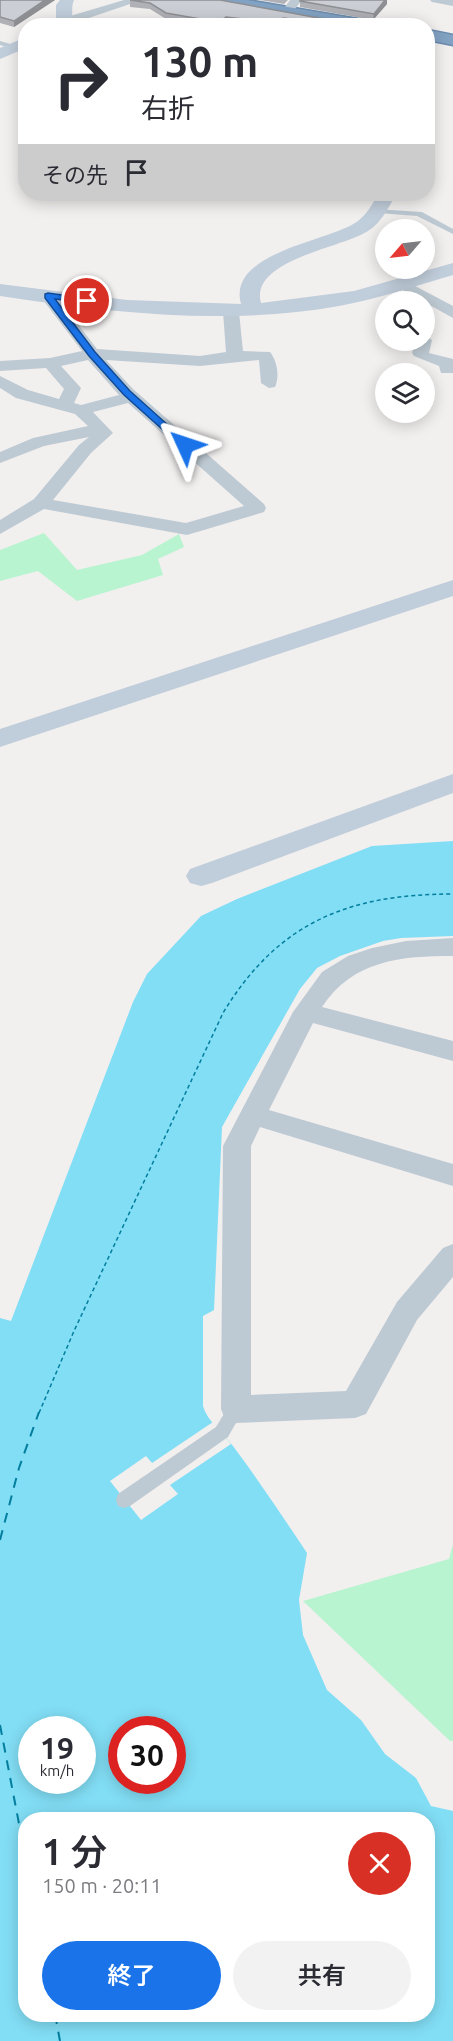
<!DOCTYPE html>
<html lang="ja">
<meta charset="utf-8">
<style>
:root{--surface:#fff;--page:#f2f2f3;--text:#2b2b33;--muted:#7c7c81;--accent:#1a73e8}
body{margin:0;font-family:Ubuntu,"Noto Sans JP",sans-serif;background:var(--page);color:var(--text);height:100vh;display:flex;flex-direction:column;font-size:22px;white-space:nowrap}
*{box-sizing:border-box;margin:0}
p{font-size:20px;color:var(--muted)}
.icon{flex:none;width:33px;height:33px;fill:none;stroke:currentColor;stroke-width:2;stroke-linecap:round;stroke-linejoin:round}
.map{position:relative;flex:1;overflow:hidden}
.sheet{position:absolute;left:18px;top:1812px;width:417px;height:210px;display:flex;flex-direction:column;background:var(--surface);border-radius:24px;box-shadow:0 3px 15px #0003}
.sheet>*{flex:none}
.banner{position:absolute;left:18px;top:18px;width:417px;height:183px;border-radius:24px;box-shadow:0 3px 15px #0003;background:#fff;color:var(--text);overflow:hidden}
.needle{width:39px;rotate:242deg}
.tools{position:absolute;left:375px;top:219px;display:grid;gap:12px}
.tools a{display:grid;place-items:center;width:60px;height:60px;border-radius:50%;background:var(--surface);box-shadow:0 3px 15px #0003;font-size:30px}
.speed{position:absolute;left:18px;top:1716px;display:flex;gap:12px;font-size:30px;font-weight:700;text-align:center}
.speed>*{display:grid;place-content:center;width:78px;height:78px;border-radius:50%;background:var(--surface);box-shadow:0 3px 15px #0003;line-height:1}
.speed small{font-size:15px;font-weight:400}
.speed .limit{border:9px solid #d22;background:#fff;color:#111}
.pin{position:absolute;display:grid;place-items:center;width:51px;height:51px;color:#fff;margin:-26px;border:3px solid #fff;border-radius:50%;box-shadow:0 2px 6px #0007}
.me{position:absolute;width:66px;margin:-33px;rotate:312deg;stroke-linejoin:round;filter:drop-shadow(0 0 4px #0008)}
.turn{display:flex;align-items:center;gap:21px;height:126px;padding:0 24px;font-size:27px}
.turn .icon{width:78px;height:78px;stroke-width:2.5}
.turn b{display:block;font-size:42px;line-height:51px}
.then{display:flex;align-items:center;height:57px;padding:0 24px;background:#0003;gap:12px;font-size:22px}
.round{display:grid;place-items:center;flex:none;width:63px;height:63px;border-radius:32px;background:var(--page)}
.summary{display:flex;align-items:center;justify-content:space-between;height:102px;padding:0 24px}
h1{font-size:36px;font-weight:600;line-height:45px}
.cta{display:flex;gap:12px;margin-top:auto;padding:12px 24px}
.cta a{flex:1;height:69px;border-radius:36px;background:var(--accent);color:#fff;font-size:24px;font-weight:600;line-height:69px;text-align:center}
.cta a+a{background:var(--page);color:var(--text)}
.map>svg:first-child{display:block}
.green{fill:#b9f4d0}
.water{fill:#82def5;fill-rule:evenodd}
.pier{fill:#f2efef}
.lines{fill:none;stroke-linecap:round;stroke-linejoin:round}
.ferry-far1{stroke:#037e9e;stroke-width:1.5;stroke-dasharray:4 3;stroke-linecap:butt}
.ferry{stroke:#037e9e;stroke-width:2;stroke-dasharray:10 8;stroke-linecap:butt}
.highway-casing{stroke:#6d8daf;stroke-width:3}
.lane{fill:#becad3;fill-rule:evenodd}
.street{fill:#becad3;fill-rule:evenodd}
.secondary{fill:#c0cdda;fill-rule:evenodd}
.highway{fill:#82a2c3;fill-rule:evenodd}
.wall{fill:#afb1b6}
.shaded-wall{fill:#8e9094}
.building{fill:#cbced4;stroke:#8e9094;stroke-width:1.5}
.route{fill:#1a73e8;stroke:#114b97;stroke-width:1.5}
</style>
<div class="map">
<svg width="453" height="2041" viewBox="0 0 453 2041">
<rect width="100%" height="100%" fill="#f2efef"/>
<g class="green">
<path d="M44 533 77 570 142 555 179 534 184 547 158 559 163 575 77 601 38 571 0 581V550Z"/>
<path d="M453 1544V1741H450L303 1601 449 1559Z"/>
</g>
<path class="water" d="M453 841V936L401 938 383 941 340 956 317 968 300 989 222 1127 214 1310 203 1316V1406C207 1421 224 1434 233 1446 259 1481 283 1517 307 1553L299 1600 303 1635 327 1690 361 1720 385 1754 416 1778 431 1806 453 1811V2041H0V1318L11 1321 133 1002 147 974 201 916 237 899 372 846ZM32 1730H82V1780H32ZM122 1730H172V1780H122ZM26 1820H428V2014H26Z"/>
<path class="pier" d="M213 1422 231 1444 170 1485 178 1494 141 1520 110 1481 146 1456 152 1463Z"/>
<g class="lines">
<path class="ferry-far1" d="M39 1413 74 1331 223 1013C278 922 349 894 453 894"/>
<g class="ferry">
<path d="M0 1540 19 1468 39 1412"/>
<path d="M0 1725 26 1860"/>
<path d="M55 2014 60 2041"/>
</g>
<g class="highway-casing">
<g id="highway">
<path d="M214 0H247L370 21 377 26H341L221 4Z"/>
<path d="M428 30 453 35V45L428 40Z"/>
</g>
</g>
<g class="lane">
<path d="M0 41 17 46 18 47 15 49 0 45Z"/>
<path d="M375 209 422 212 453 229V234L417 216 378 213H375Z"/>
<path d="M236 1402 242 1404 244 1409 228 1437 130 1506 124 1508 118 1506 116 1500 118 1494 216 1427 230 1404Z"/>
</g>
<g class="street">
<path d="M124 0H142L68 25H60L58 22 60 19Z"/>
<path d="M290 0H302L292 13H284L282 11Z"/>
<path d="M430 0H453V6L432 2Z"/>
<path d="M402 279 453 306V318L397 287 394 284Z"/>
<path d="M48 291 54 293 97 349 200 356 226 352 223 312 231 307 237 309 239 312 243 351 270 352C277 361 280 376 275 387L269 388 261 383 259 360 200 366 106 360 133 389 264 504 266 508 264 512 187 535 44 509 0 534V520L34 499 79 445 89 437 44 446 0 463V452L33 438 88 426 75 414 16 398 0 388V376L28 390 59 399 64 389 46 368 0 371V361L50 358 82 351 40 296ZM88 360 119 395 81 405 74 403 81 388 61 366ZM128 403 244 506 186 523 53 500 91 453 113 433 93 412Z"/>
<path d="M424 335 432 340 429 353 453 359V373H441L439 366 414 356 412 353 416 340H424Z"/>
<path d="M453 938V956C401 956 353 960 322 1007L453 1041V1061L313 1023 269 1110 453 1164V1186L260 1127 251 1146V1395L346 1391 397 1302 443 1248 453 1244V1277L417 1320 366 1414 355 1418 236 1423 225 1419 221 1409 223 1146 293 1012 322 972 348 956 372 948 406 941Z"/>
</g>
<g class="secondary">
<path d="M60 0H74C70 8 75 18 69 26H50L56 20V5Z"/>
<path d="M26 37V48L0 59V48Z"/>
<path d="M378 194H396C389 207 381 223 368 231 342 248 249 260 261 303L354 291 453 263V275C415 286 378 299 339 306 226 326 113 313 0 296V284L127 300 241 304C227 253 325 242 355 223 366 216 372 205 378 194Z"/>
<path d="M453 580V596L0 747V729Z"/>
<path d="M453 774V793L212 883 201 886 190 883 186 876 190 869Z"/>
</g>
<use href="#highway" class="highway"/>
</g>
<g class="wall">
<path d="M0 0H55L14 27 0 23Z"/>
<path d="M130 0 341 22H367V26H295L283 24 282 26H246L226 23 223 26H202L166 19 150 9 130 7Z"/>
<path d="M260 0H288L284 4Z"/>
<path d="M300 1 387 4 373 20 300 7Z"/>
</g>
<g class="shaded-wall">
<path d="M45 0H55L14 27V21Z"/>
<path d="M385 0H387V4L373 20 374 14Z"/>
<path d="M226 17V23L221 26V21Z"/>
<path d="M283 18V24L282 26H279V23Z"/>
</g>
<g class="building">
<path d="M0 0H45L14 21 0 17Z"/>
<path d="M130 0H220L341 22H367L365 26H356L283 18 279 23 226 17 221 21 206 20 166 13 150 3Z"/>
<path d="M300 0H385L374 14 300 1Z"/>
</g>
<path class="route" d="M48 293 90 299 91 301 87 303 55 299 95 352 130 391 188 443V447H182L124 395 89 356 45 298V294Z"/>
</svg>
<div class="tools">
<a><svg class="needle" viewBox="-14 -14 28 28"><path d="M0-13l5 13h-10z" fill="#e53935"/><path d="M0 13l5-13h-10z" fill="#7c7c81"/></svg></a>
<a><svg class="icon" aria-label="search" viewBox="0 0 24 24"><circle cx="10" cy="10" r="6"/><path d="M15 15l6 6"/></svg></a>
<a><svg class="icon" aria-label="layers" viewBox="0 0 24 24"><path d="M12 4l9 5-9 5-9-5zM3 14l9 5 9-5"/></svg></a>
</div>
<div class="speed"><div>19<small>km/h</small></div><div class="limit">30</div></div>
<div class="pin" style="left:87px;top:301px;background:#d93025"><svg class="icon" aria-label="arrive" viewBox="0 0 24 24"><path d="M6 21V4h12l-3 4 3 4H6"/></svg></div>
<svg class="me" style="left:185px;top:445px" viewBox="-20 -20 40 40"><path d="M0-17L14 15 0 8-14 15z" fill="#1a73e8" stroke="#fff" stroke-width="4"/></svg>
<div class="banner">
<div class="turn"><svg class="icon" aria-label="right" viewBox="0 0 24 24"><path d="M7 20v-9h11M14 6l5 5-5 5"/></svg><div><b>130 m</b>右折</div></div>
<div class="then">その先<svg class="icon" aria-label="arrive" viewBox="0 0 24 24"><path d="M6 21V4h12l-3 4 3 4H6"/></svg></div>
</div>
<section class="sheet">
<div class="summary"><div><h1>1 分</h1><p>150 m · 20:11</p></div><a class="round" style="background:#d93025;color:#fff"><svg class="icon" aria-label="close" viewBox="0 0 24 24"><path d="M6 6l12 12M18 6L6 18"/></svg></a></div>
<div class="cta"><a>終了</a><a>共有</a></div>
</section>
</div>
